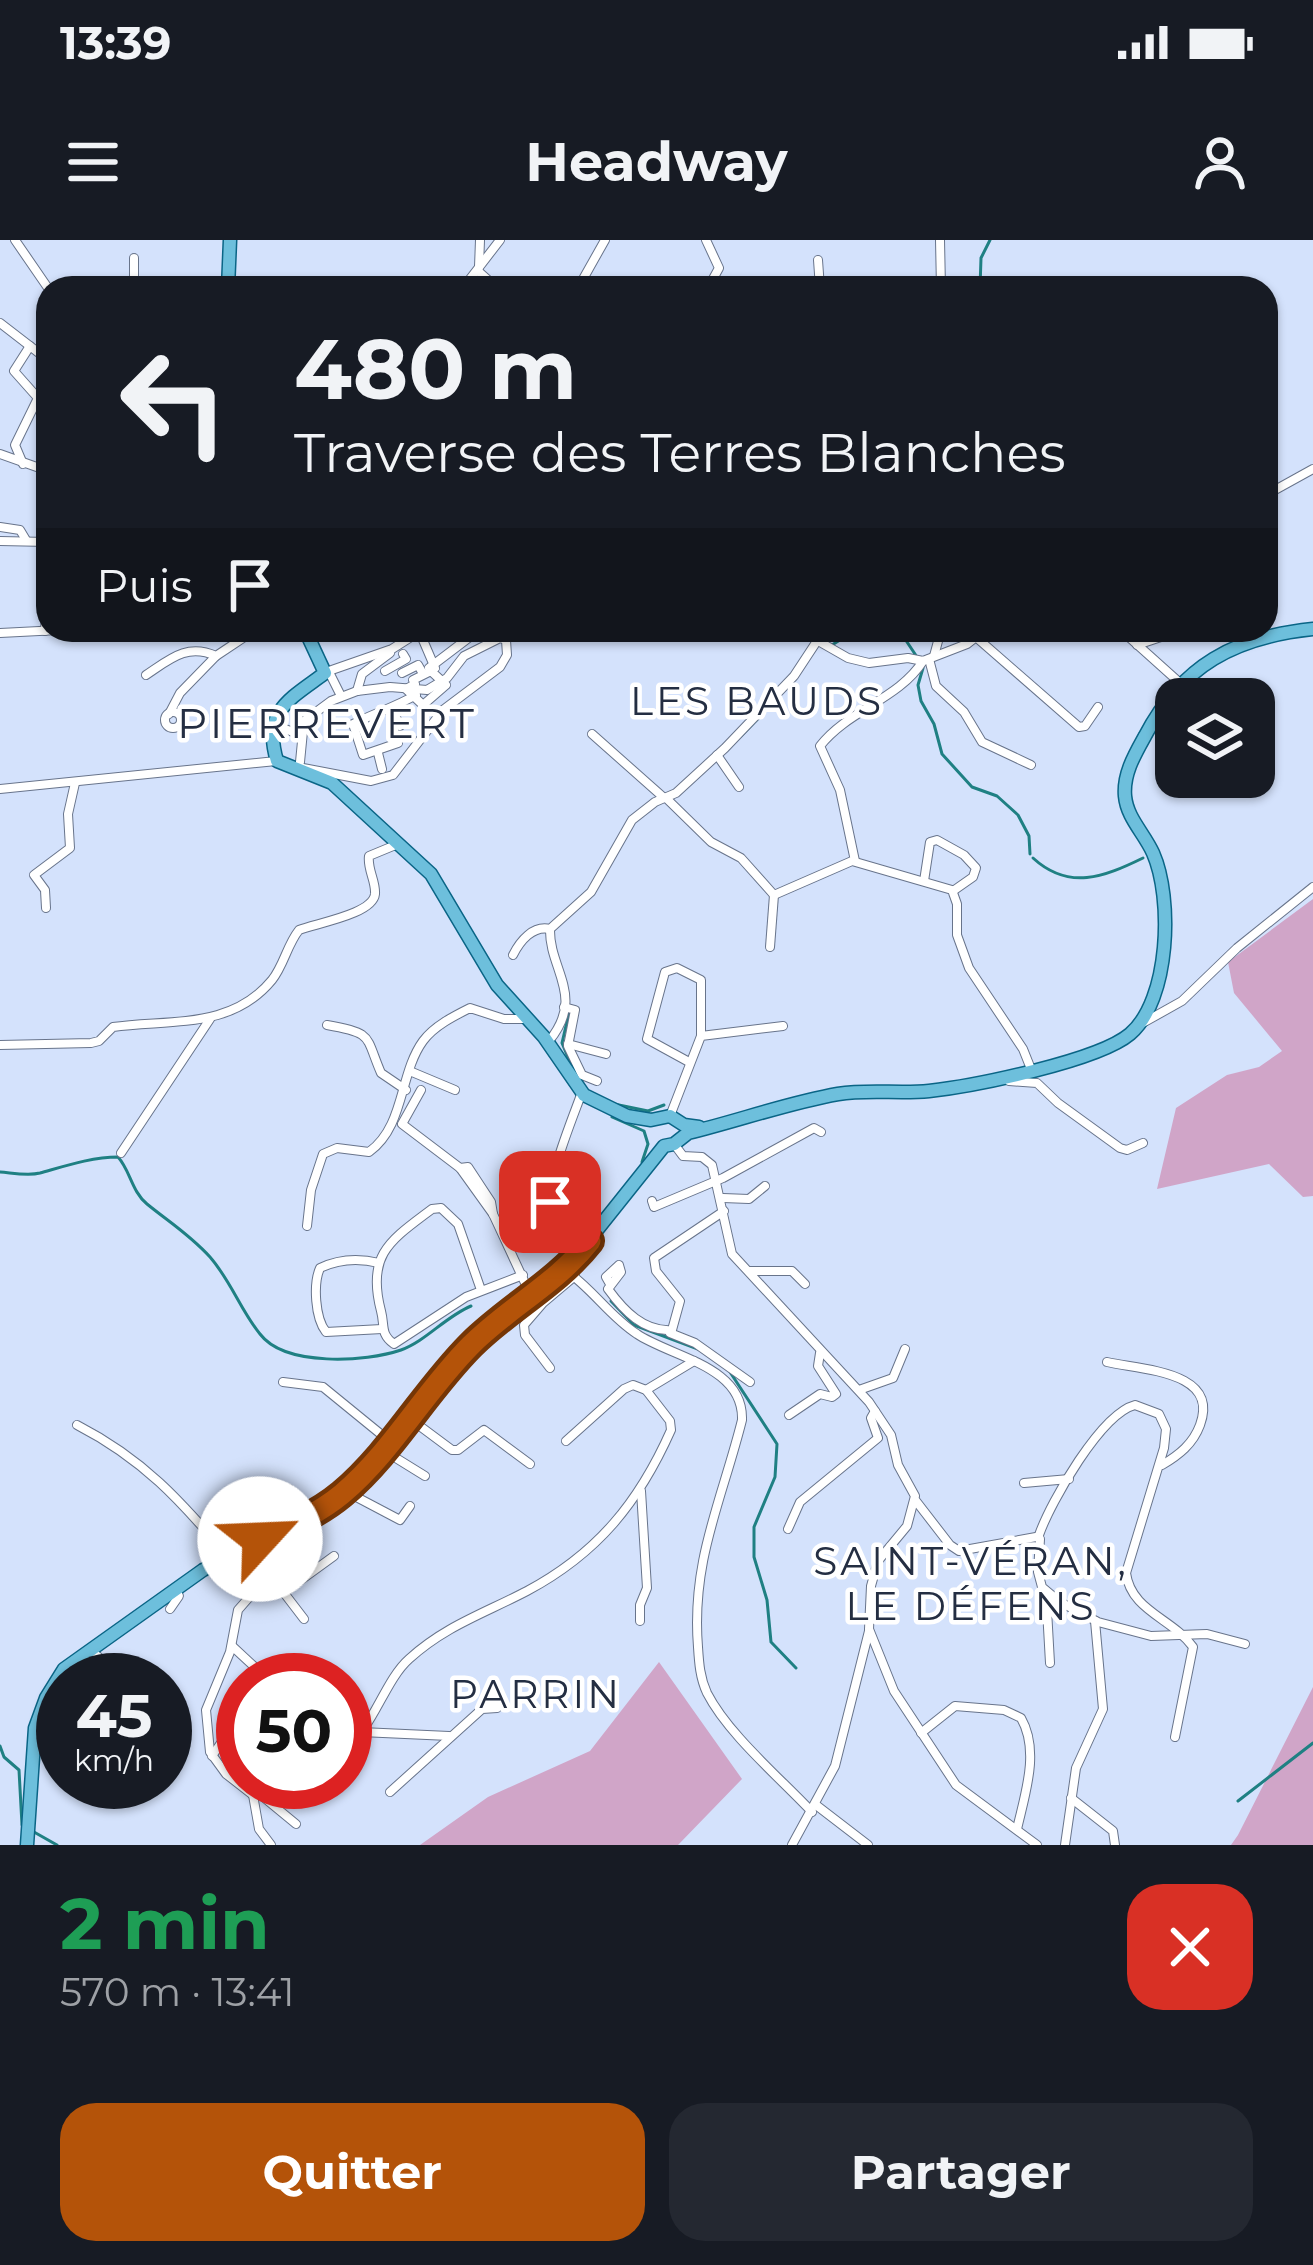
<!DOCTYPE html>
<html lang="fr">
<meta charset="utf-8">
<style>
:root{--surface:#171b24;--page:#242831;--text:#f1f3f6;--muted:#9ea1a6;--accent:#b45309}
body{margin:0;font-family:Montserrat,sans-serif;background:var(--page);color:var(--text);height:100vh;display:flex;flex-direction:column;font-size:45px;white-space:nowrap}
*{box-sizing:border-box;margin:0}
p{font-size:39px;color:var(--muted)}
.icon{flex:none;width:66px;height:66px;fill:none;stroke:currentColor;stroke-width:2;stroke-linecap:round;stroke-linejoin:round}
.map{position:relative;height:1605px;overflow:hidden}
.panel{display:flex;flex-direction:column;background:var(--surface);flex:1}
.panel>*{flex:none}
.hud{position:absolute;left:36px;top:36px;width:1242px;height:366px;border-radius:36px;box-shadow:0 3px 9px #0004;background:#171b24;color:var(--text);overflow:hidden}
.controls{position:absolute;left:1155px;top:438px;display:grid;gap:24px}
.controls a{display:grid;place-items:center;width:120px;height:120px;border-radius:24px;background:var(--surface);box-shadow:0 3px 9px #0004;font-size:60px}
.speed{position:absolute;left:36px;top:1413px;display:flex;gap:24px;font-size:60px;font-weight:700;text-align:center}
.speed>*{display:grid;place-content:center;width:156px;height:156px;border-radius:50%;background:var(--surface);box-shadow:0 3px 9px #0004;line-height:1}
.speed small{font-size:30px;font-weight:400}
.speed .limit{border:18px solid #d22;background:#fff;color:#111}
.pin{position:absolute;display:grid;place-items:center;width:102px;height:102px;color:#fff;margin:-51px;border-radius:24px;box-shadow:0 6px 18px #0006}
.me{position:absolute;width:132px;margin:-66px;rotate:65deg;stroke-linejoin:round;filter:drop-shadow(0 0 9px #0008)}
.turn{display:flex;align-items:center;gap:42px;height:252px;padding:0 60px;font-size:54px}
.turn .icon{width:156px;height:156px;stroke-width:2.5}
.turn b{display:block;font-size:84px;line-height:102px}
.then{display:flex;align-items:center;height:114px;padding:0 60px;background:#0003;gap:24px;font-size:45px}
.round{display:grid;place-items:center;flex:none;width:126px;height:126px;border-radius:36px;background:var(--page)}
.head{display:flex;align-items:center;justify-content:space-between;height:204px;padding:0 60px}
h1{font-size:72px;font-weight:700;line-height:90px;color:#1e9e55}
.button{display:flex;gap:24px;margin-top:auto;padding:24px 60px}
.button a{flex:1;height:138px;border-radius:36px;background:var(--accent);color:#fff;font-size:48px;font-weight:700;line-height:138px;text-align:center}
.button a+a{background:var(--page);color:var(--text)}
.status{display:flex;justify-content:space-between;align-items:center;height:84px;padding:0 60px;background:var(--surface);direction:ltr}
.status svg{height:33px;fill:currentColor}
header{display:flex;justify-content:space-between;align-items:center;height:156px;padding:0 60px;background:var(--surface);font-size:54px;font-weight:700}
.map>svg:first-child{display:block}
.green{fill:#d0a5c8}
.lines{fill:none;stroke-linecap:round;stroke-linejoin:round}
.stream{stroke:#1f8083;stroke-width:3}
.minor-casing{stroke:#68748b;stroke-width:10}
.major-casing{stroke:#0a6586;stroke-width:15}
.minor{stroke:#fff;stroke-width:8}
.major{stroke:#6dbfdc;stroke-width:12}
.route-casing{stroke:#753606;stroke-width:30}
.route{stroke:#b45309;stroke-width:21}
.labels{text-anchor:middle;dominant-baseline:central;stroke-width:9;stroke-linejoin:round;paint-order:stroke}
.neighbourhood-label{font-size:39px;letter-spacing:3px;fill:#242e42;stroke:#fff}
.quarter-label{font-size:42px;letter-spacing:3px;fill:#242e42;stroke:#fff}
</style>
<div class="status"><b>13:39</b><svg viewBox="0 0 49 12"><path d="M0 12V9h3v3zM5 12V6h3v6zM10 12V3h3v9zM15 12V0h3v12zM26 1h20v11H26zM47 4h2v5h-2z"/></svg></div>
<header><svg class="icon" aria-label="menu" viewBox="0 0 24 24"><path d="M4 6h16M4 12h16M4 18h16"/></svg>Headway<svg class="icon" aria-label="person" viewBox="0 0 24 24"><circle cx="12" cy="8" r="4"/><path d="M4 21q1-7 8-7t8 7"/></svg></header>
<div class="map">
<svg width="1313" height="1605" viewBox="0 0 1313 1605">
<rect width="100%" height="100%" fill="#d4e2fc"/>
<g class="green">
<path d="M1313 659V956L1303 957 1269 924 1157 949 1176 868 1227 835 1259 827 1282 811 1234 753 1228 722Z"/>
<path d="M659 1422 742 1539 678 1605H420L488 1557 590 1511Z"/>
<path d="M1313 1447V1605H1231L1238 1595Z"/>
</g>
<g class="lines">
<g class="stream">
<path d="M980 48 981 18 990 0"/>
<path d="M899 390 917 417"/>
<path d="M832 405 851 393 865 390"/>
<path d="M923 428 918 445 921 461 934 484 942 514 972 547 997 556 1018 575 1029 596 1030 614"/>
<path d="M741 496 773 463"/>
<path d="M1033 618C1069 651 1104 637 1143 618"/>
<path d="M569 773 562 803 572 827"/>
<path d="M614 864 648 871 664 865"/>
<path d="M612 877 644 891 648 904 642 922"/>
<path d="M0 932C13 933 28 936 40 933 65 926 92 917 118 917 130 930 132 952 147 964 169 982 189 994 210 1017 231 1041 241 1071 260 1094 285 1127 366 1122 401 1110 426 1101 445 1077 471 1066"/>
<path d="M611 1061 634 1085 698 1109"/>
<path d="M730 1132 777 1204 775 1237 754 1287V1317L767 1360 771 1402 796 1428"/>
<path d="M0 1506 4 1517 19 1530 22 1585"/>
<path d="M1238 1561 1313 1503"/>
<path d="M34 1592 57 1605"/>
</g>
<g class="minor-casing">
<g id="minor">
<path d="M15 0 48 48"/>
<path d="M706 0 719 28 708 48"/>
<path d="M940 0 941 48"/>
<path d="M818 20 820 48"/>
<path d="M479 27 480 0"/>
<path d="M478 31 497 48"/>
<path d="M134 48V18"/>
<path d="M463 48 500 0"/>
<path d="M578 48 605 0"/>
<path d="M0 83 48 120"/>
<path d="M0 214 48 231"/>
<path d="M23 224 15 205 38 158 14 131 30 106"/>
<path d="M1266 255 1313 229"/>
<path d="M0 287 20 290 26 300"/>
<path d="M0 301 48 302"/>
<path d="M799 390 848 418 869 423 908 418 923 421 967 404 985 390"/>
<path d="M1121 390 1180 443"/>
<path d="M45 391 48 338"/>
<path d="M0 393 59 390"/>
<path d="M420 393 435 428"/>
<path d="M977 398 1079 487 1085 486 1098 467"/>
<path d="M1137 405 1164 396 1165 390"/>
<path d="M934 416 941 390"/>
<path d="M929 419 936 446 964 472 982 502 1031 525"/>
<path d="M429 428 479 390"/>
<path d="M385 431 406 419 403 414"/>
<path d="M431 431 446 445 423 465 406 449 415 444 413 440Z"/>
<path d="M326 432 392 409 422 390"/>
<path d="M329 432 341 456"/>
<path d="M402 433 418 425 422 432"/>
<path d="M146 435C170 419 187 403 216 416L255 390"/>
<path d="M357 451 362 434 390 413"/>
<path d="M392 469 400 486"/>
<circle cx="173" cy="480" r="8"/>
<path d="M169 474 180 453 216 416"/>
<path d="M285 489 301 495"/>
<path d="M592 494 663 557"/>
<path d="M398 503 363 515 353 484C375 473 395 467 416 455L415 451"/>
<path d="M378 513 382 529"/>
<path d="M717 515 739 547"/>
<path d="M300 522 304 481 331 461 357 451 390 447 427 450 447 438 464 416 500 398 506 400 507 415 500 427 443 470 393 535 371 541 303 528"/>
<path d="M0 549 276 521"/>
<path d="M666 558 711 602 741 618 774 655 852 621 952 650 957 664V695L969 728 1023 809 1031 829"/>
<path d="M855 621 840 550 820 506C848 470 899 459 923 421"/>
<path d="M924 641 930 602 937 600 964 615 976 628 973 637 953 651"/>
<path d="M46 668 45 650 34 635 70 608 68 574 75 543"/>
<path d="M770 707 774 655"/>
<path d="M513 715C520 701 533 685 550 689L591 652 632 580 655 562 676 553 725 508 794 436 817 401"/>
<path d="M564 767 575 770 568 806 582 835 597 841"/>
<path d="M1141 784 1182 761 1237 708 1313 647"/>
<path d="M327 785C374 793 365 796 381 833L406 850"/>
<path d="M549 801C586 756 549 730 550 689"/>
<path d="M568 804 606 814"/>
<path d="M0 805 91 803 99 801 113 787C169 779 231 790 272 740 284 725 287 705 299 690 317 683 373 674 375 654 376 641 367 629 369 616L398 604"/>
<path d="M689 822 647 799 665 732 677 728 701 740V796"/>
<path d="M412 832 455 850"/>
<path d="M1009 841 1037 843 1058 863 1120 908 1127 910 1143 903"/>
<path d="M421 850 402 884 460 928 493 974 532 1058"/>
<path d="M582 852C574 875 543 948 552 967 557 980 579 992 589 1000"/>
<path d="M670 876 701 796 783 786"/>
<path d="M674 904 683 916 702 917 712 925 732 1014 869 1162 891 1195 898 1225 915 1256 907 1286 878 1321 871 1346 869 1389 894 1451 956 1545 1037 1605"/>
<path d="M121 913 210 779"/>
<path d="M460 928 468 927 491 962 493 974"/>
<path d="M723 958 749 959 765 946"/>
<path d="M652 961 654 967 723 938 814 888 821 892"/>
<path d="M307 986 311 950 323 914 337 908 369 912C405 886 399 834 423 801 434 786 454 776 470 768L504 779H527"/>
<path d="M379 1023C359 1018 339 1019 320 1028 313 1044 315 1078 326 1092L382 1089"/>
<path d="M565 1030C592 1048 610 1077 637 1094 671 1117 744 1126 742 1180 722 1260 691 1321 698 1407 699 1423 700 1438 707 1453 728 1494 779 1537 812 1572"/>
<path d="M750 1031H792L805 1044"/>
<path d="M610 1044 606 1037 619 1025 621 1032 608 1049C624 1071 644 1092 672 1090L680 1061 656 1031 654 1018 724 971"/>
<path d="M481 1050 458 984 441 968 432 969C391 1000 366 1014 381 1071 385 1086 380 1094 394 1104L466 1057 523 1035"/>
<path d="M670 1093 695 1103 750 1142"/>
<path d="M1107 1122C1142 1130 1220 1131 1200 1185 1193 1204 1179 1215 1162 1225"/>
<path d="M550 1128 525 1095 524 1085 543 1063 575 1036"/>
<path d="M283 1142 323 1147 388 1200"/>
<path d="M859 1150 893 1138 905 1109"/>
<path d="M789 1175 820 1154 832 1157 836 1154 818 1126 820 1113"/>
<path d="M409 1178 452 1210H458L484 1190 530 1224"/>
<path d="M77 1185C143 1219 180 1260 227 1315"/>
<path d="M566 1201 624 1149 633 1145 646 1150"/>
<path d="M383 1210 425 1236"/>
<path d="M1024 1243 1069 1239"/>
<path d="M289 1249 311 1275"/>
<path d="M345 1251 400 1280 410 1266"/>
<path d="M916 1261 950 1305 959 1311 1036 1297"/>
<path d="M788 1289 800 1262 878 1198 871 1178 875 1171"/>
<path d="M1039 1295C1051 1261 1101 1174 1135 1165L1159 1174 1166 1189 1164 1208 1126 1333C1131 1371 1172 1378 1193 1407L1175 1497"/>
<path d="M1040 1299 1038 1332 1042 1347 1060 1362 1098 1382 1151 1396 1207 1394 1245 1404"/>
<path d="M268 1332 304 1379"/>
<path d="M1046 1352 1050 1423"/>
<path d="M283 1353 334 1316"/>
<path d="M170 1369 179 1356 176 1350"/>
<path d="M640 1381V1365L647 1348 641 1251"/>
<path d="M232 1406 259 1431 263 1440"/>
<path d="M94 1413 125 1440"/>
<path d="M361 1492 449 1496"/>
<path d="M921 1493 955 1466 1004 1470 1021 1478C1040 1511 1025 1554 1017 1589"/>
<path d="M345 1506C371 1494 384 1441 409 1419 445 1386 485 1373 527 1351 598 1313 639 1262 671 1190L670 1181 646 1150 694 1121"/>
<path d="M212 1516 243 1471"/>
<path d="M256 1551 296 1584"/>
<path d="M390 1552 482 1469 497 1468"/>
<path d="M253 1555 226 1534 210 1512 206 1470 230 1412 238 1370 267 1337 260 1300"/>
<path d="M253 1555 259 1589 271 1605"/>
<path d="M1071 1558 1113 1591 1115 1605"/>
<path d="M816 1565 868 1605"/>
<path d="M792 1605 835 1526 869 1391"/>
<path d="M1065 1605 1076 1528 1103 1469 1095 1381"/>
</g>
</g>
<g class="major-casing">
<g id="major">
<path d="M228 48 230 0"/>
<path d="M305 390 325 433C290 459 262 471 277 521L332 543 431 634 497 745 544 797 584 855 627 876 651 880 670 876 684 885 699 887"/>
<path d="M27 1605 35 1488 46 1458 64 1429 203 1330 311 1275 343 1253 473 1103 565 1030 664 906 674 904 688 893C738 881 787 863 838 854 868 849 899 854 929 851 974 846 1098 821 1130 794 1170 760 1173 658 1153 613 1144 593 1127 578 1125 556 1123 534 1135 514 1145 496 1182 425 1235 397 1313 389"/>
</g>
</g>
<use href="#minor" class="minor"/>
<use href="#major" class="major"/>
</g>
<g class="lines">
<g class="route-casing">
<path id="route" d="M260 1299C288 1287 318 1274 342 1254 392 1212 424 1152 471 1105 509 1067 556 1044 590 1001L554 971 550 962"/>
</g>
<use href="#route" class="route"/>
</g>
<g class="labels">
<g class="neighbourhood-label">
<text x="757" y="461">LES BAUDS</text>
<text x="971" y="1321">SAINT-VÉRAN,<tspan x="971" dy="45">LE DÉFENS</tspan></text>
<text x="536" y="1454">PARRIN</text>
</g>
<g class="quarter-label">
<text x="327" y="483">PIERREVERT</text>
</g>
</g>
</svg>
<div class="controls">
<a><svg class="icon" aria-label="layers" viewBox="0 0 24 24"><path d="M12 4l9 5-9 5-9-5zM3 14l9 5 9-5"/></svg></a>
</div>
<div class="speed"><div>45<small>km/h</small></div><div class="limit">50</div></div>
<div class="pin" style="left:550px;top:962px;background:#d93025"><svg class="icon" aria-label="arrive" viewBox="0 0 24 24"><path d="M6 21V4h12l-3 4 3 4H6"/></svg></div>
<svg class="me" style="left:260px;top:1299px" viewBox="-20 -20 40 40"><circle r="19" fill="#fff"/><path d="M0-13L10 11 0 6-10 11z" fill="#b45309"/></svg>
<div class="hud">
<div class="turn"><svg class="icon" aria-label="left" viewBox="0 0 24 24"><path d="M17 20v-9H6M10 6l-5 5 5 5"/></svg><div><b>480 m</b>Traverse des Terres Blanches</div></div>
<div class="then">Puis<svg class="icon" aria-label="arrive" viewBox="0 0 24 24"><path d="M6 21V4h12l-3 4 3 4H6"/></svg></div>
</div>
</div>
<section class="panel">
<div class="head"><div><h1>2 min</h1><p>570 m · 13:41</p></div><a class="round" style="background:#d93025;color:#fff"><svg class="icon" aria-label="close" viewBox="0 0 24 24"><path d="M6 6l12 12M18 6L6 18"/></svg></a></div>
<div class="button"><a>Quitter</a><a>Partager</a></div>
</section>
